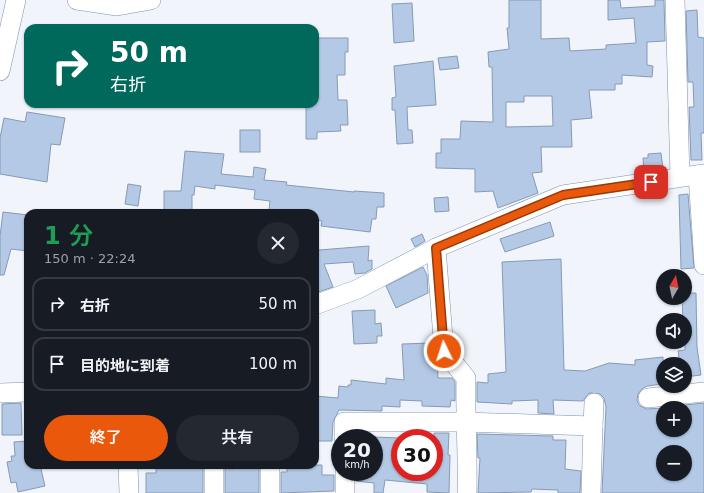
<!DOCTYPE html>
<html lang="ja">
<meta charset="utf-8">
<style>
:root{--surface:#171b24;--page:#242831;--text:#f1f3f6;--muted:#9ea1a6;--line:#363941;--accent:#ea580c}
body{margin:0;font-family:"DejaVu Sans","Noto Sans JP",sans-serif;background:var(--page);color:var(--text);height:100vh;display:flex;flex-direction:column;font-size:15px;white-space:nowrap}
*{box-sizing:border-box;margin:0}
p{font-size:13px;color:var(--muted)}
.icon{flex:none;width:22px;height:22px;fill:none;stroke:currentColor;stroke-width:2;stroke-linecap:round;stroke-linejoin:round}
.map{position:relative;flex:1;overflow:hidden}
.details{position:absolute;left:24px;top:209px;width:295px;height:260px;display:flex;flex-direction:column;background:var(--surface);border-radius:12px;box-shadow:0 1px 3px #0004}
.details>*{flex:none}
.guide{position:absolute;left:24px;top:24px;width:295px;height:84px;border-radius:12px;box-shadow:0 1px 3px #0004;background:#00695c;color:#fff;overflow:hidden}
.needle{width:26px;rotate:9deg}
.buttons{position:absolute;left:656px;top:269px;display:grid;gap:8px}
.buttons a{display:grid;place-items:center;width:36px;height:36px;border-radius:50%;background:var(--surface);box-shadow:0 1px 3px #0004;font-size:20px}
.speed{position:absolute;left:331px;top:429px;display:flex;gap:8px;font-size:20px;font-weight:700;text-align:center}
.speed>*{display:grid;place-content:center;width:52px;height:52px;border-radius:50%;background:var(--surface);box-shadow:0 1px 3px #0004;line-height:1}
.speed small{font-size:10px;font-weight:400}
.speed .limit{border:6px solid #d22;background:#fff;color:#111}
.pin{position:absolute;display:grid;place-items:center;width:34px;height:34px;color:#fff;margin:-17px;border-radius:8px;box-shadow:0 2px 6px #0006}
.me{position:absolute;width:44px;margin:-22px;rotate:356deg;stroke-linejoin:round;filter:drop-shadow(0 0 3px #0008)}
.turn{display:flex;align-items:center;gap:14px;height:84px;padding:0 20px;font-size:18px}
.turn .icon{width:52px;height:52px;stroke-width:2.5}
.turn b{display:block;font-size:28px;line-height:34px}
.round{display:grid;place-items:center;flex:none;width:42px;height:42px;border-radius:21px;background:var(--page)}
.headline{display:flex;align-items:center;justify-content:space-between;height:68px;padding:0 20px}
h1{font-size:24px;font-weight:600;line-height:30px;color:#1e9e55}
.cta{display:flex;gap:8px;margin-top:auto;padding:8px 20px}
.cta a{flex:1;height:46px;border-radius:24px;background:var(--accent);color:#fff;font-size:16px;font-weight:600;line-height:46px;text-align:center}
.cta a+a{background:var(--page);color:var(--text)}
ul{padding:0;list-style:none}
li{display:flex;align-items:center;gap:12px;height:54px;margin:0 8px 6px;padding:0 12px;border:2px solid var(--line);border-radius:12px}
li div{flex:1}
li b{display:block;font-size:15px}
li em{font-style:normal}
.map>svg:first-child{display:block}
.building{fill:#b4c9e5;stroke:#869ab5;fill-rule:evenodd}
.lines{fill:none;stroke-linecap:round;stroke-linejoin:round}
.minor-casing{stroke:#7e92ad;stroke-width:20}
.minor{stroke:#fff;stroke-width:19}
.route-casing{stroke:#983908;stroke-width:10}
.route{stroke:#ea580c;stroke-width:7}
</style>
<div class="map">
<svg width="704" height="493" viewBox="0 0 704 493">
<rect width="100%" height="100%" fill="#f1f5fb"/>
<g class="building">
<path d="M509 0H541V39L569 38 570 51 606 49V45L636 43 634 18 608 20V0H620L621 8 655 6V0H664L665 41 647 42V65L653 66 652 77 622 75V84H615V90H589L592 118 571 120 572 147H541L542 172 532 173 538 193 498 208 493 191 475 192V169L436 168V153H441V139H460L461 121 493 122 492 67H489L488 52 509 49 507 28H509ZM524 96H552L553 126 506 127V102H524Z"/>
<path d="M412 3 414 41 394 43 392 4Z"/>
<path d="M697 10 698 37 704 38V133H701L702 160H691L689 107H694L693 82H688L686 11Z"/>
<path d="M315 38H348V52H345V75H337L338 100H347L348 125H340L341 131 317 132V139H306V104H315Z"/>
<path d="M457 56 459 68 440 70 438 58Z"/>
<path d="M433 61 436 105 407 107 408 130H412L413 143 397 144 395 110H392V98L396 97 394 66Z"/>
<path d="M27 112 65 118 60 145 51 144 47 182 0 174V138L4 118 25 122Z"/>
<rect x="240" y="130" width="20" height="22"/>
<path d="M185 151 224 154 221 174 253 177 254 167 266 169 264 180 287 182 286 185 354 192V191L384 193V207H377L376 219H372L370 232 321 226 322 221 315 220V213L269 210 270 201 254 199 255 190 215 185V189L195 186 194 195H192V213H164V191H181Z"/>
<path d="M661 153 663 169 644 171 643 158H648V154Z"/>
<path d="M128 184 141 186 138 206 125 204Z"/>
<path d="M688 194 694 268 681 269 679 195Z"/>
<path d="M448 197 449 211 435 212 434 198Z"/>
<path d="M3 212 28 215V251L11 249 4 275H0V236Z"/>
<path d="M550 222 554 236 505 252 500 239Z"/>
<path d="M422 234 425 241 415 247 411 239Z"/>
<path d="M315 243 319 250 369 246 368 261 372 260V269L365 273 355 274 353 262 324 264 333 287 315 293Z"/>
<path d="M561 259 564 370 585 371 609 363 635 365V360L663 357V384L647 386 642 389 638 394 637 400 639 405 646 409 663 408V430H685V405L704 403V493H602L606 407 604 398 600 394 589 393 583 401 553 400 554 414 538 413V400L512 401V404L477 402V382L488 383V374L506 372 502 262ZM663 452H685V474H663Z"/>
<path d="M423 267 427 275 428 293 396 308 386 286Z"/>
<path d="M685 293H696L697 347 701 375 685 377V364H680L678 351 685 350V320H683L682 298H685Z"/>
<path d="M375 310V324L381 323 382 336H377V343L354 344 352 311Z"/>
<path d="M432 343 433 352 437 359 438 378H452L455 382V401L451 400 450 407 422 406V401L400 400V407L382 406V411L339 410 333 422 332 441H315V396L338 398 339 386 348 387V385H351V380L386 384V378L404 380 402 344Z"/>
<path d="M21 403 22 435H2V404Z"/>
<path d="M434 433H449L448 455H450L449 493 427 492V484L385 480 383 493H374V483L356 481V472H374V437L400 438V472H434Z"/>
<path d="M477 434 553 436V440H566L565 469 581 471 580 493H558V490L532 489 531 492 478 493 480 458H478Z"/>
<path d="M28 441V465H40L45 486 18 492 16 482 11 483 7 462 12 461 11 456H15L14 442Z"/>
<path d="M156 465H203V493H146V473H156Z"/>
<path d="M234 465H259V493H225V468L233 469Z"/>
<path d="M287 465H322V475H334V491L281 493V472H287Z"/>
</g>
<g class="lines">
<g class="minor-casing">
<g id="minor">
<path d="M77 0 117 6 151 0"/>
<path d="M675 0 680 177"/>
<path d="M0 71 16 0"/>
<path d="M698 175 704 265"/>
<path d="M436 248 444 351 466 378C465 416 468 454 467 493"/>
<path d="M315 305 358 289 436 248 563 195 704 174"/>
<path d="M0 393 28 392"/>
<path d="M648 398 704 392"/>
<path d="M593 426 594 403"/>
<path d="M344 438V422H465L593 426 591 493"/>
<path d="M128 465 129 493"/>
<path d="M345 472V493"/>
<path d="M214 493V465"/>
<path d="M270 493V465"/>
</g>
</g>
<use href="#minor" class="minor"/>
</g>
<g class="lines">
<g class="route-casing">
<path id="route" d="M444 351 436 248 563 195 651 182"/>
</g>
<use href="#route" class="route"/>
</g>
</svg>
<div class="buttons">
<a><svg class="needle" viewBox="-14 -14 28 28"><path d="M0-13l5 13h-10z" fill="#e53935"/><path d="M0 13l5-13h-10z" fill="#9ea1a6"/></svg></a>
<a><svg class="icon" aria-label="sound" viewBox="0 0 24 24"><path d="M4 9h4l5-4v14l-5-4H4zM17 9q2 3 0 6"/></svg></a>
<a><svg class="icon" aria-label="layers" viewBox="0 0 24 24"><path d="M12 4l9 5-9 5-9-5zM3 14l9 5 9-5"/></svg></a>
<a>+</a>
<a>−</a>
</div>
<div class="speed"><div>20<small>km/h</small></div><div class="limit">30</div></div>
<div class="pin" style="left:651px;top:182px;background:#d93025"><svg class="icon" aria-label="arrive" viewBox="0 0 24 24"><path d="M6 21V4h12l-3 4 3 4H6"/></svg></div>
<svg class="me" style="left:444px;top:351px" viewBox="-20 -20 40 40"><circle r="17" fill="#ea580c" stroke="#fff" stroke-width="3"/><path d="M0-11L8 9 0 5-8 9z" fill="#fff"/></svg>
<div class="guide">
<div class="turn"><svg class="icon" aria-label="right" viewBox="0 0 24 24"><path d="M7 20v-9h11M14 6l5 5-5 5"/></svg><div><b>50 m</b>右折</div></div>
</div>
<section class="details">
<div class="headline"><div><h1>1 分</h1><p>150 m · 22:24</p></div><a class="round"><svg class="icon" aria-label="close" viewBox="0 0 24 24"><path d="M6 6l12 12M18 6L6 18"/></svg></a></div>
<ul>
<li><svg class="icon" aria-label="right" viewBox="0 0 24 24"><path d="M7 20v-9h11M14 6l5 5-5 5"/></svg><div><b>右折</b></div><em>50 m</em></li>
<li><svg class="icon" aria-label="arrive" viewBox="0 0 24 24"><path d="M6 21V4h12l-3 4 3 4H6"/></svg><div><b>目的地に到着</b></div><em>100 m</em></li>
</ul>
<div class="cta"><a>終了</a><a>共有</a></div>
</section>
</div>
